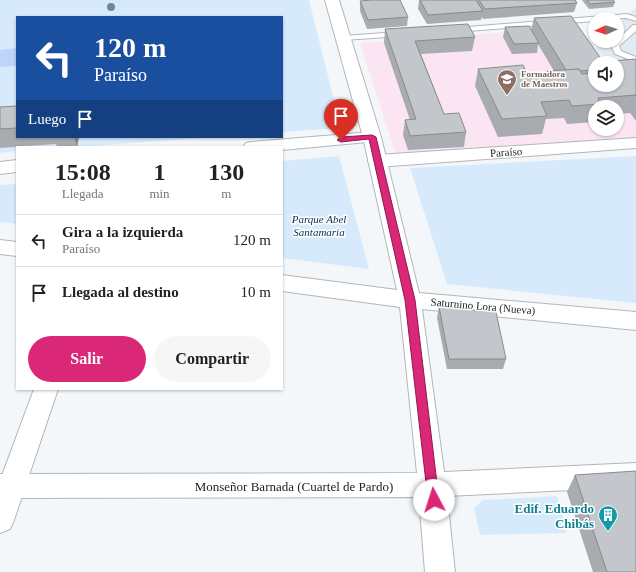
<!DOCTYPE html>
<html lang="es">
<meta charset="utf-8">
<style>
:root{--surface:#fff;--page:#f6f6f6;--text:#222;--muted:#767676;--line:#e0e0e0;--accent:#db2777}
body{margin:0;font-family:Georgia,serif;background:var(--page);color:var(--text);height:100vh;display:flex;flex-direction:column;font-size:15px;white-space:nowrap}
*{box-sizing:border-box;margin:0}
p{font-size:13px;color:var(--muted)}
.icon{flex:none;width:22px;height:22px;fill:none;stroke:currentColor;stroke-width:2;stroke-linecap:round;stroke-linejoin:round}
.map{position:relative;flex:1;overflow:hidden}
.panel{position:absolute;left:16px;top:146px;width:267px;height:244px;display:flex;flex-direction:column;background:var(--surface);border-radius:0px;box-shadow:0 1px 3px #0004}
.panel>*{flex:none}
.banner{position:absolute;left:16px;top:16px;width:267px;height:122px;border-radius:0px;box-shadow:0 1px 3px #0004;background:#1a4fa0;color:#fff;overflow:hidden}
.needle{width:26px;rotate:267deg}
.buttons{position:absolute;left:588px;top:12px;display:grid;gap:8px}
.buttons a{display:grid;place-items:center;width:36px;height:36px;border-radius:50%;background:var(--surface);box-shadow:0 1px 3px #0004;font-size:20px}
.pin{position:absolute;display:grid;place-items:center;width:34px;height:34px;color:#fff;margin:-41px -17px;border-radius:50% 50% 50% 0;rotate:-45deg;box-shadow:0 0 4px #0007}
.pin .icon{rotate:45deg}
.me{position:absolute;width:44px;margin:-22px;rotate:355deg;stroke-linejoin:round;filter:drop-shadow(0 0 3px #0008)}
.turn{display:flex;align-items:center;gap:14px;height:84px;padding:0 12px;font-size:18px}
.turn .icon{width:52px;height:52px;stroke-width:2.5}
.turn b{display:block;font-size:28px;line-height:34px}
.then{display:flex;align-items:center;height:38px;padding:0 12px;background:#0003;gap:8px;font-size:15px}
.eta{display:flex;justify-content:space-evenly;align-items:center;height:68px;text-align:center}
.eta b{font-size:24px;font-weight:800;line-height:28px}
.button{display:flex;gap:8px;margin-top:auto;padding:8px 12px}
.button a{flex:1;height:46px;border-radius:24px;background:var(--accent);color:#fff;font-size:16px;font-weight:800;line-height:46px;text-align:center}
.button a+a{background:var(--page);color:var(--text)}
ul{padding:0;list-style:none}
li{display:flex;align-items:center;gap:12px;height:52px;padding:0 12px;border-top:1px solid var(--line)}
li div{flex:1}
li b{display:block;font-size:15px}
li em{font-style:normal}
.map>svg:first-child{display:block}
.built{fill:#e1ebf4}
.education{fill:#fbe5f3;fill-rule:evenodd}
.green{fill:#d7eafc}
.water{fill:#bfd4fb}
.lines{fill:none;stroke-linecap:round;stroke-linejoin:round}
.lane-casing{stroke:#b2b6ba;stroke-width:2}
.street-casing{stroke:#b2b6ba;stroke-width:2}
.secondary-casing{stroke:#b2b6ba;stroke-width:2}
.lane{fill:#fff;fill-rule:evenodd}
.street{fill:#fff;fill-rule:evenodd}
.secondary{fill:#fff;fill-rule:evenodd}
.tree{fill:#70889b}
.wall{fill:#a8abaf}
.shaded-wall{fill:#888b8e}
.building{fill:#c3c7cb;stroke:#888b8e}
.route{fill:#db2777;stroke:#8e194d}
.labels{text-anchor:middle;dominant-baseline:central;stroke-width:3;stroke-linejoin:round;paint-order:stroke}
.far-education-label{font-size:9px;font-weight:bold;fill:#785e54;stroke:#fff;text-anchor:start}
.street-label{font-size:11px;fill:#212324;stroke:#fff}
.park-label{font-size:11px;font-style:italic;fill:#042e4d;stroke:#fff}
.near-street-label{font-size:13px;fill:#212324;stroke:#fff}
.near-culture-label{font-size:13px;font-weight:bold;fill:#0d838f;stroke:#fff;text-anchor:end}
</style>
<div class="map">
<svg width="636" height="572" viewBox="0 0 636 572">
<rect width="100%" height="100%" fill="#f3f7fa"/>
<path class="built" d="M636 7V65L593 51 603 41H617V26Z"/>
<path class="education" d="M572 27 593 51 636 65V138L396 155 360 43ZM595 63H617V85H595ZM595 107H617V129H595Z"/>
<g class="green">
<path d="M0 0H309L341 128 282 132V17H17V137H216L78 147H17V151L0 153Z"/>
<path d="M339 156 369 269 282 258V161Z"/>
<path d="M636 156V303L447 284 410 168Z"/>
<path d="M17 184V224L0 222V185Z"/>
<path d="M557 496 567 533 480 535 474 508 483 500Z"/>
</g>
<path class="water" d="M17 48 16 66 0 67V50Z"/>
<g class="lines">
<g class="lane-casing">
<g id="lane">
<path d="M627 14 636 17V21L626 18 595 19V21L455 32 451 30 455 28Z"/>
<path d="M633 25H636V31L619 46 621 51 636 57V62L615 54 611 46Z"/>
<path d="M398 32 402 34 401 36 344 40 340 38 344 36Z"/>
</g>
</g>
<g class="street-casing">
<g id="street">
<path d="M372 132 378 133 381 137 378 141 282 150V147H243L246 143 252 142Z"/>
<path d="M636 138V148L377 167 370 165 368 161 370 157 377 155Z"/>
<path d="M17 160V172L0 174V162Z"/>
<path d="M34 389H58L14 520 10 529 0 533V481Z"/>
</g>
</g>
<g class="secondary-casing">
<g id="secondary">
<path d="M325 0H339L381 137 419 293 636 312V330L422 309 444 472 636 463V487L447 496 455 572H425L419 497 0 498V474L417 473 400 307 282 291V275L397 290 363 137Z"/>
<path d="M0 240 17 242V256L0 254Z"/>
</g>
</g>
<use href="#lane" class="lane"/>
<use href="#street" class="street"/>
<use href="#secondary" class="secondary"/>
</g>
<circle class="tree" cx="111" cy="7" r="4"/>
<g class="wall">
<path d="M419 0H476L477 1V0H575L577 3 574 12 483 19 482 17 481 20 427 24 418 9Z"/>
<path d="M582 0H613L615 2 613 7 589 9Z"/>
<path d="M360 1 408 17 407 26 367 29 360 11Z"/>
<path d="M534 18 595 63V85H617V63H611L612 61 636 59V121L630 113 617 114V107H595V122L567 124 564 118 546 119 542 134 498 137 475 86 478 69 529 78 546 77 547 71H554L538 44 537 53 512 54 503 37 505 27 531 30Z"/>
<path d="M385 29 475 37 472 51 421 54 444 114 466 132 464 147 408 150 403 135 405 120H410L384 43Z"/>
<path d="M17 106V137H79L77 147H57L56 144 0 148V107Z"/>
<path d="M439 307 506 359 503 369H447L437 318Z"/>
<path d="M575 475 636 572H593L567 492Z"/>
</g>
<path class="shaded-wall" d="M74 137H79L77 147Z"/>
<g class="building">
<path d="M372 0H400L408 17 368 20 360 1Z"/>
<path d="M420 0H476L483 11 428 15Z"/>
<path d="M479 0H575L577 3 485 9Z"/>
<path d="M587 0H613L615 2 590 4Z"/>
<path d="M571 16 604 63H595V70L580 71 579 69 566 70 534 18Z"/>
<path d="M468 24 475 37 415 41 444 114 459 113 466 132 410 136 405 120 416 119 385 29Z"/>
<path d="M529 26 539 43 514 44 505 27Z"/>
<path d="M636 59V96V95L598 98 600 104 572 106 569 100 541 102 547 116 502 119 478 69 523 65 529 78 551 77 547 71 579 69 582 74 595 73V85H617V72H618L617 70V63H613L612 61Z"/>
<path d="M17 106V128L0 129V107Z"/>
<path d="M439 307 496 312 506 359H449Z"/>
<path d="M636 471V572H607L575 475Z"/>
</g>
<path class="route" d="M372 135 376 137 415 300 439 500 438 503 434 505 430 503 428 500 405 300 369 139 341 142 337 140 341 137Z"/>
<defs>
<g id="university-pin" transform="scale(1)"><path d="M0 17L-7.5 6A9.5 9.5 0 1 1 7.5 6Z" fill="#8d6e63" stroke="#fff"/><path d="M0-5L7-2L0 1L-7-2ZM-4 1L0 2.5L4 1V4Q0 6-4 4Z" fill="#fff"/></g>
<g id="building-pin" transform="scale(1)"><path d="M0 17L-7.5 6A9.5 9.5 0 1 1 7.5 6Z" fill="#0f9aa8" stroke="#fff"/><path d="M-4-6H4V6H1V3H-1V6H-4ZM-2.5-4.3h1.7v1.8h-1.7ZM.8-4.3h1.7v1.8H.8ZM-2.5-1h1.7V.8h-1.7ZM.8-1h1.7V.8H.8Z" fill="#fff"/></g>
</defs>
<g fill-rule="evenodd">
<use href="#university-pin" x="507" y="79"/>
<use href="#building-pin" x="608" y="515"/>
</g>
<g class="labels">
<g class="far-education-label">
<text x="521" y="74">Formadora<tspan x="521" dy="10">de Maestros</tspan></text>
</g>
<g class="street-label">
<text transform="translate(506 152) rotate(-4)">Paraíso</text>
<text transform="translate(483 306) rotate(5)">Saturnino Lora (Nueva)</text>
</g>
<g class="park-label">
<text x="319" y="219">Parque Abel<tspan x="319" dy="13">Santamaria</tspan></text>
</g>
<g class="near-street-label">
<text x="294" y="486">Monseñor Barnada (Cuartel de Pardo)</text>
</g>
<g class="near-culture-label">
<text x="594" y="508">Edif. Eduardo<tspan x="594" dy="15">Chibás</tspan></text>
</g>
</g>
</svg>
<div class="buttons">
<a><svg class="needle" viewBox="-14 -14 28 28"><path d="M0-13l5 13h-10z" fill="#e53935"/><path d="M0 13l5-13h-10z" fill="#767676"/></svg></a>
<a><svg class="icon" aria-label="sound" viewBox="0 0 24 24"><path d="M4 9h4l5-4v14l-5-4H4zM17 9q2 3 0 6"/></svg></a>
<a><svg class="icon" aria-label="layers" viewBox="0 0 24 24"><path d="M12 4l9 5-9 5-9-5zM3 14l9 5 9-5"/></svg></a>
</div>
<div class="pin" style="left:341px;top:140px;background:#d93025"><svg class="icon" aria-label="arrive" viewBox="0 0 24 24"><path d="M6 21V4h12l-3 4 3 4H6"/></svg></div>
<svg class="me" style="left:434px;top:500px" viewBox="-20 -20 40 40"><circle r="19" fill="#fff"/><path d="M0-13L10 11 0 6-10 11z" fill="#db2777"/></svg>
<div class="banner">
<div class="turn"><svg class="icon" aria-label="left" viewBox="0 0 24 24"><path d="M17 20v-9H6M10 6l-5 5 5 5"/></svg><div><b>120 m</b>Paraíso</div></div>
<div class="then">Luego<svg class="icon" aria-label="arrive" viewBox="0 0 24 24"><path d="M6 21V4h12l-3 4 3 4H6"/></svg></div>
</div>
<section class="panel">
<div class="eta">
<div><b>15:08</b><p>Llegada</p></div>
<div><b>1</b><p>min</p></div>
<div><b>130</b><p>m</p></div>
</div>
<ul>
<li><svg class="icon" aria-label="left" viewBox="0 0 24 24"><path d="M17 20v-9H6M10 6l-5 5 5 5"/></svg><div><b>Gira a la izquierda</b><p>Paraíso</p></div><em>120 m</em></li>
<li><svg class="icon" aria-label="arrive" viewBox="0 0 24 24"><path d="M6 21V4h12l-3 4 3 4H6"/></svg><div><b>Llegada al destino</b></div><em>10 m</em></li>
</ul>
<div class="button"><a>Salir</a><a>Compartir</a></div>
</section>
</div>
